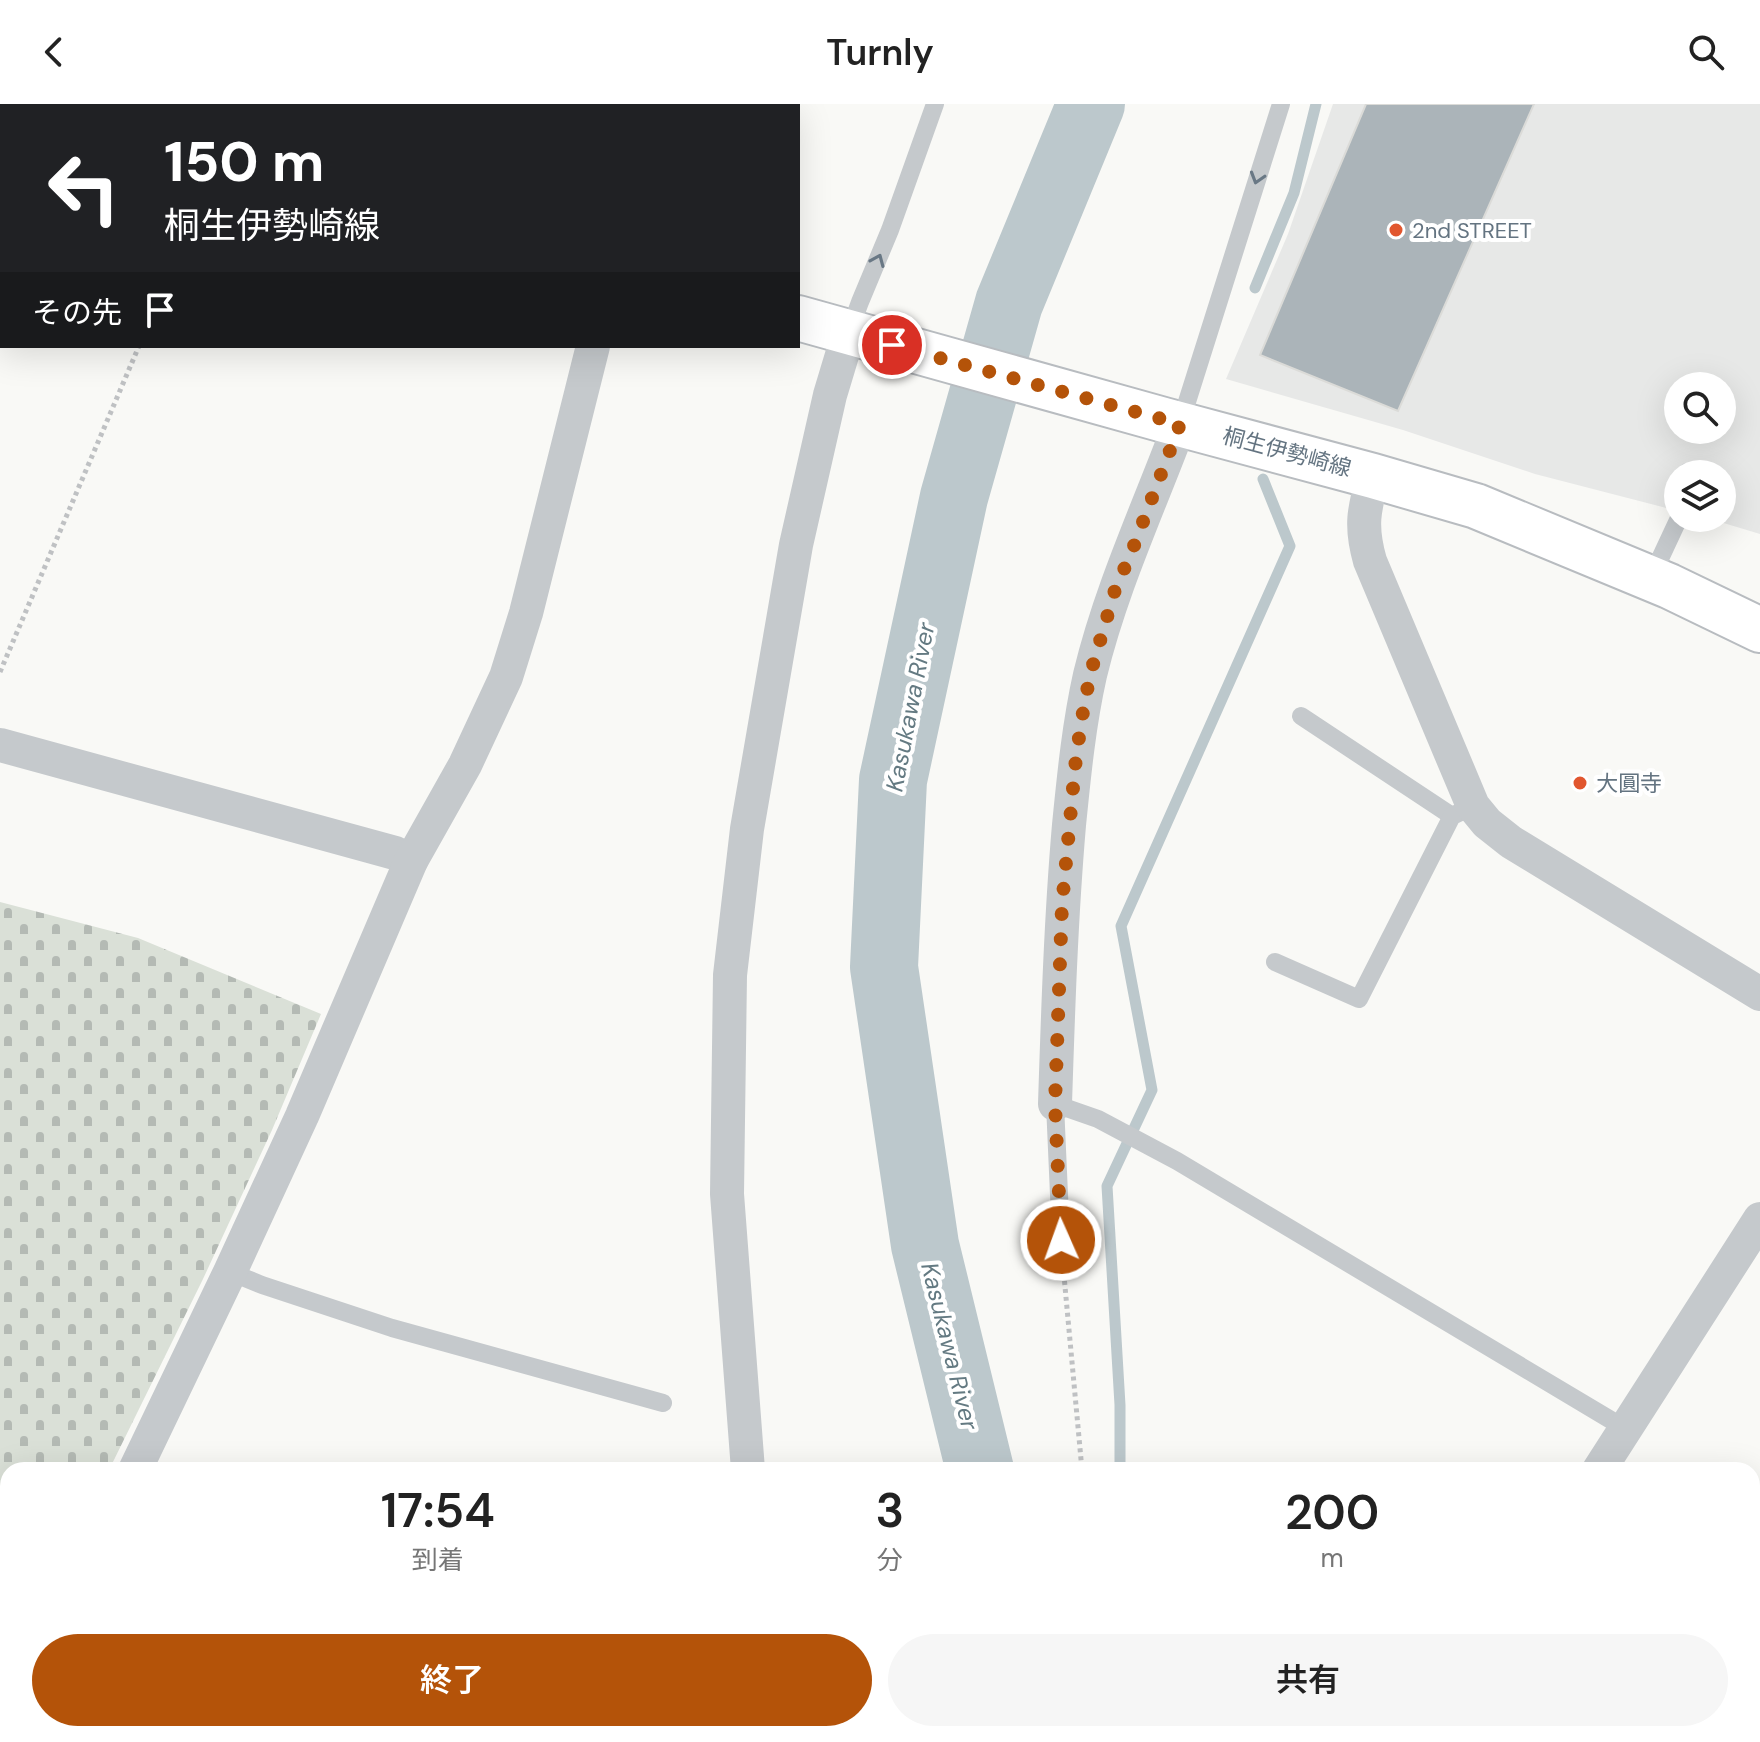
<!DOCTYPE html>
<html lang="ja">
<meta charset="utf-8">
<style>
:root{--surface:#fff;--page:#f6f6f6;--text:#222;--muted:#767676;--accent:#b45309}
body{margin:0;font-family:"DM Sans","Noto Sans JP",sans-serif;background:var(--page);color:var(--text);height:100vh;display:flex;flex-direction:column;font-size:30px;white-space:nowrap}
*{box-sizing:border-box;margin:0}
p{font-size:26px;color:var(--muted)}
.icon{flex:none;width:44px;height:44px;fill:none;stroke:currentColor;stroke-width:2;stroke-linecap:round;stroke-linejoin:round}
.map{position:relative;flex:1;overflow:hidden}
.sheet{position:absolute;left:0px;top:1358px;width:1760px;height:280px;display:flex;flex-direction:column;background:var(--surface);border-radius:24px 24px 0 0;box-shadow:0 8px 32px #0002}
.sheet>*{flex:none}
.top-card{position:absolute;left:0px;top:0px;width:800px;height:244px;box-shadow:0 8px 32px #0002;background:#202124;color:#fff;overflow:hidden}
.controls{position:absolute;left:1664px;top:268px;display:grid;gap:16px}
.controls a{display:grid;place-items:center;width:72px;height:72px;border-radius:50%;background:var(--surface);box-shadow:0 8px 32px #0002;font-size:40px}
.pin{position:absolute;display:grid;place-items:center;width:68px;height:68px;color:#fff;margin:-34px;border:4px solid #fff;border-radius:50%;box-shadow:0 2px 8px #0007}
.me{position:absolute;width:88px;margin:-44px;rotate:358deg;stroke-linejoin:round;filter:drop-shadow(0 0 6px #0008)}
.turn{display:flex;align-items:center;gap:28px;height:168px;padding:0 32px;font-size:36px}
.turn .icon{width:104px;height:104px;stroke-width:2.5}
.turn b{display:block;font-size:56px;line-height:68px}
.then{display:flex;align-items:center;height:76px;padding:0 32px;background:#0003;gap:16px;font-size:30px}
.eta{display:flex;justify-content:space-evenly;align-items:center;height:136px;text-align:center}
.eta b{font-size:48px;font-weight:600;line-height:56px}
.primary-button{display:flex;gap:16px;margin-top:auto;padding:16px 32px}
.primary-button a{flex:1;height:92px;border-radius:48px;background:var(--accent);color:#fff;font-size:32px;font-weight:600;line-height:92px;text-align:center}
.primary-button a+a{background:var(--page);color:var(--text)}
header{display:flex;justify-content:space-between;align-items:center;height:104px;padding:0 32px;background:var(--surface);font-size:36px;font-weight:600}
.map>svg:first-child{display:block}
.built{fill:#e7e8e7;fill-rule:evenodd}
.cemetery{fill:url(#cemetery-stones)}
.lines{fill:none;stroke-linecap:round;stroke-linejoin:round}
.stream{stroke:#bcc8cc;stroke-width:11}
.river{stroke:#bcc8cc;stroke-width:68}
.building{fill:#abb4b9;stroke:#dbdbd8;stroke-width:2}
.primary-casing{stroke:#b8bcc0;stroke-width:48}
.path{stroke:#bfc1c3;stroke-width:5;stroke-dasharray:4 4;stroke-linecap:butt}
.lane{stroke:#c5c9cc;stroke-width:18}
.street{stroke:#c5c9cc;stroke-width:34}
.primary{stroke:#fff;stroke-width:44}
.oneway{stroke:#697885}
.route{stroke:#b45309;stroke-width:14;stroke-dasharray:0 25.2}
.poi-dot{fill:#e1562e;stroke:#fff;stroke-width:3}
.labels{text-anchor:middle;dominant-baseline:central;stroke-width:8;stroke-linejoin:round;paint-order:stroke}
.poi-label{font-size:22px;fill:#647481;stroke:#fff;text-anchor:start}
.street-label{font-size:22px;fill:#647481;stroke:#fff}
.water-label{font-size:24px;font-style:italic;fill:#647a82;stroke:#fff}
</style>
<header><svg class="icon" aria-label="back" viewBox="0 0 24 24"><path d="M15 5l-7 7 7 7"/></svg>Turnly<svg class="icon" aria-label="search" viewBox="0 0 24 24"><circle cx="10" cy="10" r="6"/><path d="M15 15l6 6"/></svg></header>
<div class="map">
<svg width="1760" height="1638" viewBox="0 0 1760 1638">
<defs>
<pattern id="cemetery-stones" width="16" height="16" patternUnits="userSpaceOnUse" patternTransform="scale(2)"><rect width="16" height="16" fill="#dae0d7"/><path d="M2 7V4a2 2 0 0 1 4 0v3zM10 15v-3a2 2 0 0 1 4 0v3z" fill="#b4bab4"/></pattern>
</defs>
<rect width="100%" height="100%" fill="#f9f9f6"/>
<path class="built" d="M1333 0H1760V430L1707 414H1722V370H1678V407L1535 370 1403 326 1226 275 1288 130ZM1678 282H1722V326H1678Z"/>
<path class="cemetery" d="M0 798 138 834 321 910 272 1026 203 1175 109 1366H8V1578L0 1595Z"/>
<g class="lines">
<g class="stream">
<path d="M1255 184 1294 89 1316 0"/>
<path d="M1120 1366V1301L1107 1082 1152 986 1121 822 1290 442 1263 375"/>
<path d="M1104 1638 1105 1630"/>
</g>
<g class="river">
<path d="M980 1366 925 1141 884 863 893 676 954 393 1009 199 1091 0"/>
<path d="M1030 1638 1032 1630"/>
</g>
</g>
<path class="building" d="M1366 0H1534L1398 307 1260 251Z"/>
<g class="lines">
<g class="primary-casing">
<g id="primary">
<path d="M0 1 4 2"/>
<path d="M798 214 1164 316 1373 372 1476 402 1669 482 1760 526"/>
</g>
</g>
<g class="path">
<path d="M0 568 139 242"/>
<path d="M1063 1161 1082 1366"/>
</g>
<g class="lane">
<path d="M336 2 337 0"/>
<path d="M725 2 726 0"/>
<path d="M849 228 860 198 890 126 935 0"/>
<path d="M1180 320 1281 0"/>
<path d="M1687 370V368"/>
<path d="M1651 474 1679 414"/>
<path d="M1301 612 1452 712"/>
<path d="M1275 858 1359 895 1452 712 1473 702"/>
<path d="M1061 1136 1055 1000 1098 1015 1177 1057 1626 1325"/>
<path d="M230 1168 262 1181 392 1224 663 1299"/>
<path d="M1170 1638 1171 1630"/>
</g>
<g class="street">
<path d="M1373 372C1364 406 1360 422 1370 457L1473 702 1487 719 1511 738 1760 890"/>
<path d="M0 641 395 749 411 757"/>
<path d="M1055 1000C1058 907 1061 814 1069 721 1074 671 1079 620 1090 571 1111 484 1149 403 1180 320"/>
<path d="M135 1366 230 1168 302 1012 411 757 465 661 506 573 526 509 593 242"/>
<path d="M748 1366 727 1090 730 871 747 725 796 441 830 291 849 228"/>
<path d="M1599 1366 1760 1115"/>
<path d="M768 1630V1638"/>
<path d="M5 1638 9 1630"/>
<path d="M1420 1638 1426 1630"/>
</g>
<use href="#primary" class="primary"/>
</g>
<defs><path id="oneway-chevron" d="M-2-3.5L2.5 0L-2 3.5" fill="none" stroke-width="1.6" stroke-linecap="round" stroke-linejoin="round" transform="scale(2)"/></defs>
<g class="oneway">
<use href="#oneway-chevron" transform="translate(1257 74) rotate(107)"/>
<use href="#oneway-chevron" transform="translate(878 156) rotate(-67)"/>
</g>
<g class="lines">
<path class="route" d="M892 241 1180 320 1132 447 1115 486 1090 571 1081 619 1075 663 1062 801 1055 1000 1061 1136"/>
</g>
<g class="poi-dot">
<circle cx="1396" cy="126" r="8"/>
<circle cx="1580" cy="679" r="8"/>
</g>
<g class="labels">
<g class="poi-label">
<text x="1412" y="126">2nd STREET</text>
<text x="1596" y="679">大圓寺</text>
</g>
<g class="street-label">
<text transform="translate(1287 348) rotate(15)">桐生伊勢崎線</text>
</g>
<g class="water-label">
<text transform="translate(910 603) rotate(-79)">Kasukawa River</text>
<text transform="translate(950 1242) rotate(76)">Kasukawa River</text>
</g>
</g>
</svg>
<div class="controls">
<a><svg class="icon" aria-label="search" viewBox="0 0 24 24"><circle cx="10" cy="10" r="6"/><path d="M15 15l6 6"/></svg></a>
<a><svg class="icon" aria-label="layers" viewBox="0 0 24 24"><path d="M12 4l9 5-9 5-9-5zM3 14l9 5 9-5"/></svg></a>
</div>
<div class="pin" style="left:892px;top:241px;background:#d93025"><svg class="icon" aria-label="arrive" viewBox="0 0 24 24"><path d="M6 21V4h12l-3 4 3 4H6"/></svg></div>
<svg class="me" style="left:1061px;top:1136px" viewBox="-20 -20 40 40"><circle r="17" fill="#b45309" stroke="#fff" stroke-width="3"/><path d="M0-11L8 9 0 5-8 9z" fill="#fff"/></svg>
<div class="top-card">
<div class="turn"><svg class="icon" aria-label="left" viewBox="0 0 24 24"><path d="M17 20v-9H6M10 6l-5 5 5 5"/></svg><div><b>150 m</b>桐生伊勢崎線</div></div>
<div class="then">その先<svg class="icon" aria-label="arrive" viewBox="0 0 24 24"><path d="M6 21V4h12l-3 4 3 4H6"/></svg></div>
</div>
<section class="sheet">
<div class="eta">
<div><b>17:54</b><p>到着</p></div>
<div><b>3</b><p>分</p></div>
<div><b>200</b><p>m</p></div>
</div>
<div class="primary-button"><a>終了</a><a>共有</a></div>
</section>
</div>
